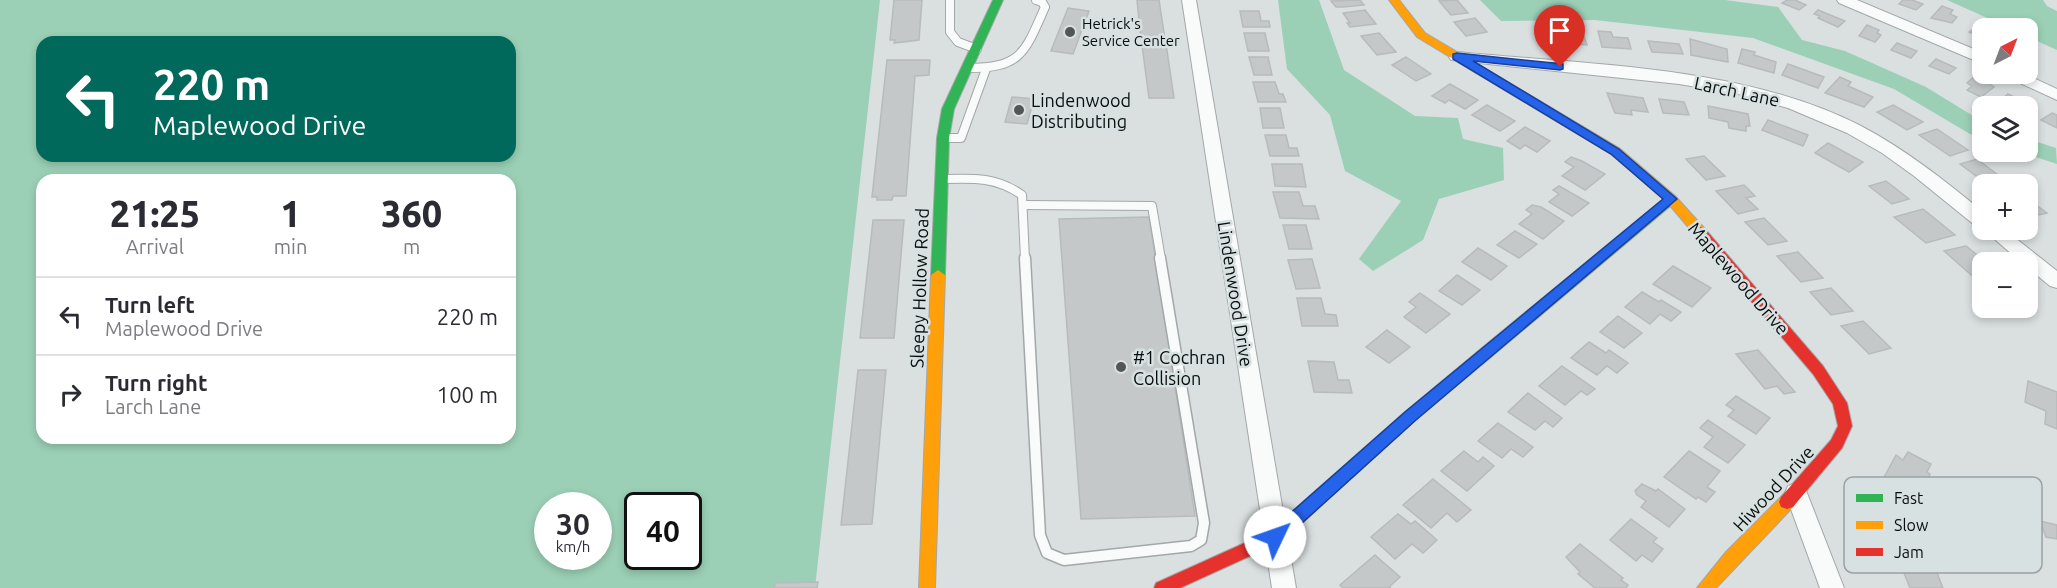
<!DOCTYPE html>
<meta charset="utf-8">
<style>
:root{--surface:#fff;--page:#f7f7f7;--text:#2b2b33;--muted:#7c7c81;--line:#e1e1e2}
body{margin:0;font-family:Ubuntu,sans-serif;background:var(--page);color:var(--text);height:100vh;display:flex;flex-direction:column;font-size:22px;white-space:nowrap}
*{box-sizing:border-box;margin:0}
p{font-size:20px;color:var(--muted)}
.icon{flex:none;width:33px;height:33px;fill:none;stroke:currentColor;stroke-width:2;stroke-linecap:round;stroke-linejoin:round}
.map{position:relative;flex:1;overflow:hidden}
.panel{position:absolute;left:36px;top:174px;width:480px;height:270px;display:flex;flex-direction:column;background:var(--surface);border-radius:18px;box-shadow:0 3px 9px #0003}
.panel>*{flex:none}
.banner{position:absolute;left:36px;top:36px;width:480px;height:126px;border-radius:18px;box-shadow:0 3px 9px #0003;background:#00695c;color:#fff;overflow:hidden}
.needle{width:39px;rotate:42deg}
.tools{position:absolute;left:1972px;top:18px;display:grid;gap:12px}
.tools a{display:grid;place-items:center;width:66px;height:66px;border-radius:12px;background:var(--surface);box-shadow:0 3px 9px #0003;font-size:30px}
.speed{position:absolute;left:534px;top:492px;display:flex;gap:12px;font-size:30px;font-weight:700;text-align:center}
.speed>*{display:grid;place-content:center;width:78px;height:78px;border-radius:50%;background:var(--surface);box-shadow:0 3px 9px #0003;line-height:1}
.speed small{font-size:15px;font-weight:400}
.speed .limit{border:3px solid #111;border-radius:9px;background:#fff;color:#111}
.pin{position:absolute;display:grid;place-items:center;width:51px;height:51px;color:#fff;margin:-62px -26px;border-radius:50% 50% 50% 0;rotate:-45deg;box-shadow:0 0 6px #0007}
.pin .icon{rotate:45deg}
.me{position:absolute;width:66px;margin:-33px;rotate:48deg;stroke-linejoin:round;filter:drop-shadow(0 0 4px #0008)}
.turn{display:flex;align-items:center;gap:21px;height:126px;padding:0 18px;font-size:27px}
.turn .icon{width:78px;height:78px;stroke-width:2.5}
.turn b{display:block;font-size:42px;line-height:51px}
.eta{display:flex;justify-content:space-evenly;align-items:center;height:102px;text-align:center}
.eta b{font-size:36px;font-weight:800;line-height:42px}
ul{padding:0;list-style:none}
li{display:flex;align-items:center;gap:18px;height:78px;padding:0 18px;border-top:2px solid var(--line)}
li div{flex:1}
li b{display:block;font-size:22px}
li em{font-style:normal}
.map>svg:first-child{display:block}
.green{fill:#9bd0b6;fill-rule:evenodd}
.building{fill:#c4c8c9;stroke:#b7bbbc;stroke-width:1.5}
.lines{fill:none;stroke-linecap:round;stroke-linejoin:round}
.lane-far1-casing{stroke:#a4a7a8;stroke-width:10}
.lane-casing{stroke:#a4a7a8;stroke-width:13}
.street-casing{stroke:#a4a7a8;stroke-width:2}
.fast-casing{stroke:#a4a7a8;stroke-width:2}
.slow-casing{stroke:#a4a7a8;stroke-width:2}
.jam-casing{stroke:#a4a7a8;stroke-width:2}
.lane-far1{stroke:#f9fafa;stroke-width:8}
.lane{stroke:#f9fafa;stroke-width:10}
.street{fill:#f9fafa;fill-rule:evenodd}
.fast{fill:#30b455;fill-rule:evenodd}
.slow{fill:#ff9f0a;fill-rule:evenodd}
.jam{fill:#e5322d;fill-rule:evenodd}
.route{fill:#2563eb;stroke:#184099;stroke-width:1.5}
.poi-dot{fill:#535657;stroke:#d8e1e2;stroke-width:2}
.labels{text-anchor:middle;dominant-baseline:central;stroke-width:5;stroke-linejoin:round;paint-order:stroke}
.far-poi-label{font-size:15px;fill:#0a0d0d;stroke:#d8e1e2;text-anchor:start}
.street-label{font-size:18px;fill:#0a0d0d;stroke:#d8e1e2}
.poi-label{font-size:18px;fill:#0a0d0d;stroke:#d8e1e2;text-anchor:start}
.key{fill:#d8e1e2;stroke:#9aa1a2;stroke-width:1.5}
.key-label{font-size:16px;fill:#0a0d0d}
</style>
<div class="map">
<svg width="2057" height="588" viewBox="0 0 2057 588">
<rect width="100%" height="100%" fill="#dadfe0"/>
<g class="green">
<path d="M0 0H880L815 588H0ZM42 42H510V156H42ZM42 180H510V438H42ZM548 506H598V556H548ZM638 506H688V556H638Z"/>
<path d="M1278 0H1319L1344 70 1415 116 1458 118 1463 139 1503 148 1504 180 1439 199 1423 240 1373 271 1359 259 1401 201 1345 171 1330 115 1287 69Z"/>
<path d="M1480 0H1725L1778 7 1802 40 1845 51 1926 87 1983 122V138L1970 134 1894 89 1753 38 1595 20 1501 21Z"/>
<path d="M1947 0H2043L2047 6 2057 11V50L2028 37V28H2010Z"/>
<path d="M2028 139 2056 148 2057 164 2021 152H2028Z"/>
</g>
<g class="building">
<path d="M894 0H922L919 40 894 43 895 40H890Z"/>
<path d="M1137 0H1159L1165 39H1141Z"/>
<path d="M1360 0 1364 5 1344 7H1336L1331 1Z"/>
<path d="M1457 0 1468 13 1451 15 1439 1Z"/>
<path d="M1787 0H1795L1806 5 1799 10 1782 3Z"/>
<path d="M1903 0H1912L1923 4 1916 10 1899 4Z"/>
<path d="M1942 6 1953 10 1950 14 1957 17 1952 23 1931 18Z"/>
<path d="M1068 8 1089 11 1073 54 1051 51Z"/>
<path d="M1365 10 1376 24 1350 27 1347 23H1350L1343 13Z"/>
<path d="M1818 10 1845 21 1838 27 1818 18 1820 16 1814 14Z"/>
<path d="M1240 11H1259L1261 21H1269L1270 27H1243Z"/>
<path d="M1475 18 1487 32 1466 36 1454 22Z"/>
<path d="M1867 25 1879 30 1877 33 1881 35 1875 42 1859 36Z"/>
<path d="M1551 26H1563L1565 32 1583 34 1587 45 1556 42Z"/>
<path d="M1976 27 1983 30V38L1969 32Z"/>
<path d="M1598 31 1611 32 1613 37 1628 38 1631 49 1602 47Z"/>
<path d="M1244 33H1265L1269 51H1248Z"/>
<path d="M1379 33 1396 52 1377 55 1361 36Z"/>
<path d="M1690 39 1727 49 1728 62 1691 55Z"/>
<path d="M1648 41 1679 44 1683 54 1652 52Z"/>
<path d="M1897 43 1917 51 1911 58 1891 50Z"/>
<path d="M1166 44 1174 98H1149L1142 45Z"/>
<path d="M1742 49 1755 52 1754 55 1776 62 1774 73 1738 63Z"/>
<path d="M1249 57H1268L1272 75H1254Z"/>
<path d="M1406 57 1431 74 1416 81 1392 65Z"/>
<path d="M1936 59 1956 68 1949 74 1929 66Z"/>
<path d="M887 60H930L929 75 915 76 906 196H893L892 200H877V197H872Z"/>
<path d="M1788 64 1824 77 1818 88 1782 75Z"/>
<path d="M1975 76 1985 81 1994 87 1981 97 1967 90 1972 86 1967 83Z"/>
<path d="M1840 77 1851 82 1848 86 1873 97 1864 107 1825 93Z"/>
<path d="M1253 82H1275L1279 94H1283L1286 102H1258Z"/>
<path d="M1450 84 1478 100 1465 109 1449 100 1445 103 1432 96Z"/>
<path d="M1607 93 1643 98 1648 112 1631 110 1632 115 1615 113Z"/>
<path d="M2008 94 2028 104 2025 106H2014L2001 100Z"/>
<path d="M1012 97 1034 99 1027 124 1005 122Z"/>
<path d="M1659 99 1684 102 1689 115 1663 113Z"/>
<path d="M1487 105 1515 121 1500 131 1472 115Z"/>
<path d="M1893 105 1923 122 1907 130 1877 112Z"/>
<path d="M1708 106 1748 114 1750 126H1746V131L1729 128 1728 122 1709 118Z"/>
<path d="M1260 108H1280L1284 128H1263Z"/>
<path d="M2052 113 2057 115V128L2041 120Z"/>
<path d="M1768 120 1808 135 1803 146 1762 130Z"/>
<path d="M1525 127 1550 141 1537 152 1525 145 1520 149 1507 141Z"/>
<path d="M1937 129 1968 150 1950 156 1919 135Z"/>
<path d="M1265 135H1286L1289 148H1297L1299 156H1270Z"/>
<path d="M1828 143 1863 162 1849 172 1815 153Z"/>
<path d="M1704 156 1725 176 1706 180 1686 159Z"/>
<path d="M1571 157 1582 161 1605 174 1585 190 1562 176 1574 167 1565 162Z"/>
<path d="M1977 159 2006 181 1987 184 1960 164Z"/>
<path d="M1272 164H1302L1306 187 1275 186Z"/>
<path d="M1886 181 1909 199 1892 204 1869 186Z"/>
<path d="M1744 185 1755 196 1746 198 1758 209 1738 214 1716 191Z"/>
<path d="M1559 186 1589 203 1572 216 1549 202 1559 194 1553 190Z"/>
<path d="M1273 192H1299L1303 206H1315L1319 219 1280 218Z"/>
<path d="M2028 199 2047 213 2028 217Z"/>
<path d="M1532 205 1541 207 1564 221 1543 239 1519 224 1532 214 1526 210Z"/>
<path d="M1923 209 1955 235 1926 243 1894 217Z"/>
<path d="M1149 217 1195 516 1081 519 1059 219Z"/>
<path d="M1764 218 1787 241 1768 245 1745 222Z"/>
<path d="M873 220H904L894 338H860Z"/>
<path d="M1283 225H1306L1312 249H1289Z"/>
<path d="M1515 231 1537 244 1519 258 1497 245Z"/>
<path d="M1966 246 1986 262H1983V278L1977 280 1944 251Z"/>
<path d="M1478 248 1507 266 1491 280 1462 262Z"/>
<path d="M1798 252 1823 278 1801 282 1777 256Z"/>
<path d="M1312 259 1320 288 1296 289 1288 260Z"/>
<path d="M1673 266 1711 288 1692 307 1653 284Z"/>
<path d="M1457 275 1480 290 1462 305 1439 291Z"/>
<path d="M1831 288 1853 311 1831 315 1810 292Z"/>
<path d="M1642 292 1659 302 1661 300 1681 312 1671 321 1660 314 1650 324 1625 307Z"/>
<path d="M1420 293 1450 314 1426 333 1404 317 1416 307 1409 302Z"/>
<path d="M1297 298H1321L1325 314 1336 315 1338 326H1302Z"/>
<path d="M2028 298 2033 302 2028 303 2037 310 2021 315 2012 308H2028Z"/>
<path d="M1618 316 1642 333 1624 348 1600 332Z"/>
<path d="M1863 321 1891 348 1869 354 1841 326Z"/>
<path d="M1387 330 1410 347 1389 363 1366 347Z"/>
<path d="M1589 342 1606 353 1609 350 1628 363 1617 373 1607 366 1597 375 1571 358Z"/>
<path d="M1758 350 1795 392 1784 394 1777 386 1765 389 1736 354Z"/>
<path d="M1308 361 1334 362 1338 380H1349L1352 393 1314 392Z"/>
<path d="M1562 366 1595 389 1587 395 1581 391 1565 405 1539 386Z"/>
<path d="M858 370H886L872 524 841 525Z"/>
<path d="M2028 381 2057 392V429L2045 424 2046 411 2025 402Z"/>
<path d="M1528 393 1562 418 1553 427 1545 421 1535 430 1508 412Z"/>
<path d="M1736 396 1770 418 1756 434 1728 416 1734 410 1726 405Z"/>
<path d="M1708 420 1745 445 1728 463 1704 447 1713 437 1700 428Z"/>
<path d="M1498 423 1533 447 1523 457 1511 449 1502 458 1478 441Z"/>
<path d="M1464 451 1478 462 1483 457 1494 466 1467 491 1441 471Z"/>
<path d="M1689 451 1720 471 1707 487 1715 492 1706 502 1698 497 1696 499 1664 477Z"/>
<path d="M1908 452 1931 464 1927 472 1930 474 1917 503 1881 483 1896 455 1903 460Z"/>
<path d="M1433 479 1471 510 1457 522 1447 513 1431 528 1403 505Z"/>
<path d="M1642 484 1656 491 1658 489 1685 509 1669 527 1641 507 1646 501 1637 495 1635 491Z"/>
<path d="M1398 514 1411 524 1415 521 1437 540 1423 553 1412 544 1395 559 1371 537Z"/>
<path d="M1631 519 1657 538 1653 542 1663 549 1652 562 1642 555 1636 561 1610 540Z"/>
<path d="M2040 521 2057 525V539L2046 537Z"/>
<path d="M1580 544 1623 578 1621 580 1628 585 1626 588H1595L1578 574 1580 572 1566 557Z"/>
<path d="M1375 555 1400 577 1389 587 1391 588H1343L1340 585Z"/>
<path d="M1900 563 1935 568 1943 588H1910Z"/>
<path d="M818 582 817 588H774L775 583Z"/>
</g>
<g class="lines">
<g class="lane-far1-casing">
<g id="lane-far1">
<path d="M950 0V32L958 42 977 49"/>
<path d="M968 68C1022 68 1025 52 1045 7L1042 2 1036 0"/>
<path d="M944 138H961L986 69"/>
<path d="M944 179C974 178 997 177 1022 195L1025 259"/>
<path d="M1023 205 1152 206 1161 259"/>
</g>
</g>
<g class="lane-casing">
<path id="lane" d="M1025 258 1040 535 1047 553 1064 560 1191 546 1201 540 1204 523 1160 258"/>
</g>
<g class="street-casing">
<g id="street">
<path d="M1182 0H1196L1296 588H1272Z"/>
<path d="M1837 0H1857L1983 53V64L1839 3Z"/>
<path d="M1457 52C1588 65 1742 65 1861 126 1905 149 1944 180 1983 212V228L1977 227 1914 176 1882 153 1847 133 1788 108 1738 94 1679 84 1451 60 1449 57Z"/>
<path d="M2005 74H2025L2057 89V100L2007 77Z"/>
<path d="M1984 230H2005L2057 271V288L2050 286 2028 268V262H2021Z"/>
<path d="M1796 483 1804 486 1807 493 1844 588H1820L1785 493 1788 486Z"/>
</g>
</g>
<g class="fast-casing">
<g id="fast">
<path d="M993 0H1003L954 109 949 138 945 275 938 280 931 275 937 138 942 109Z"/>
<path d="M1671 195 1675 196 1677 199 1675 202 1492 356H1482L1480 352 1482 348 1667 196Z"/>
</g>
</g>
<g class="slow-casing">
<g id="slow">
<path d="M1389 0H1399L1425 33 1619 148 1675 196 1705 229 1706 232 1705 235H1695L1667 202 1611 154 1417 37Z"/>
<path d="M938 270 945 275 935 588H919L931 275Z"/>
<path d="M1787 495 1793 497 1795 502 1793 507 1716 588H1697L1726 552 1781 497Z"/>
</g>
</g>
<g class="jam-casing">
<g id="jam">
<path d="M1700 227 1705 229 1823 366 1847 403 1852 426 1842 448 1793 507 1787 509 1781 507 1779 502 1781 497 1831 440 1838 426 1833 404 1813 374 1695 235 1694 232 1695 229Z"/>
<path d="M1487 347 1492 348 1494 352 1492 356 1415 420 1281 542 1180 588H1154L1156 583 1269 532 1405 412 1482 348Z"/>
</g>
</g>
<use href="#lane-far1" class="lane-far1"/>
<use href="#lane" class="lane"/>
<use href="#street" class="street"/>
<use href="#fast" class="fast"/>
<use href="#slow" class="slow"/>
<use href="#jam" class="jam"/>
</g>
<path class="route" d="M1457 53 1563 64V69L1560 70 1473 61 1619 149 1677 199 1416 420 1281 542 1275 544 1269 542 1267 537 1269 532 1405 412 1663 199 1611 154 1453 59V54Z"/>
<g class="poi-dot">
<circle cx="1070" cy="32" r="6"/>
<circle cx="1019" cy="110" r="6"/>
<circle cx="1121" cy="367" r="6"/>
</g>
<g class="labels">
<g class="far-poi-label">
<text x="1082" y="23">Hetrick's<tspan x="1082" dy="17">Service Center</tspan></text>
</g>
<g class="street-label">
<text transform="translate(1737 91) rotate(12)">Larch Lane</text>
<text transform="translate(1739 278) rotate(49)">Maplewood Drive</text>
<text transform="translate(919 288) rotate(-88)">Sleepy Hollow Road</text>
<text transform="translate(1236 294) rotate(81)">Lindenwood Drive</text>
<text transform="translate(1773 488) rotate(-47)">Hiwood Drive</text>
</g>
<g class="poi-label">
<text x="1031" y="100">Lindenwood<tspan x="1031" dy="21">Distributing</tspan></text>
<text x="1133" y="357">#1 Cochran<tspan x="1133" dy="21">Collision</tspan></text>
</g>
</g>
<rect x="1844" y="477" width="198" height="96" rx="9" class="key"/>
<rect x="1856" y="494" width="27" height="8" fill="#30b455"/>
<rect x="1856" y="521" width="27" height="8" fill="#ff9f0a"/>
<rect x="1856" y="548" width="27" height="8" fill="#e5322d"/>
<g class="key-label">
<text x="1894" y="504">Fast</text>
<text x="1894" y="531">Slow</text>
<text x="1894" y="558">Jam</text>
</g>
</svg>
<div class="tools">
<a><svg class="needle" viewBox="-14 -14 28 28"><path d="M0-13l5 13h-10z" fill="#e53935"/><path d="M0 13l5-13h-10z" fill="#7c7c81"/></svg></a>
<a><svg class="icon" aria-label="layers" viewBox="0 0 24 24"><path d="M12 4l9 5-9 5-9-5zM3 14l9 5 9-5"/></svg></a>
<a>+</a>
<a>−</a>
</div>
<div class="speed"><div>30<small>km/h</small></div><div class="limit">40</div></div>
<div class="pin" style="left:1560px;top:67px;background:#d93025"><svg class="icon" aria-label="arrive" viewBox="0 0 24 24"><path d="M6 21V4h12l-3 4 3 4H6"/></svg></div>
<svg class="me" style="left:1275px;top:537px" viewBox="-20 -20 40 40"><circle r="19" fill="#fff"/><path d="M0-13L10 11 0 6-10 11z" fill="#2563eb"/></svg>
<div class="banner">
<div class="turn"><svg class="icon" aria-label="left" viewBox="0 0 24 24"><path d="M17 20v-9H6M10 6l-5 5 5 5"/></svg><div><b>220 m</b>Maplewood Drive</div></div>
</div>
<section class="panel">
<div class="eta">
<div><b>21:25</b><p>Arrival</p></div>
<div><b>1</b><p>min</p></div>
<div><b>360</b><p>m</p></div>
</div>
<ul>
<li><svg class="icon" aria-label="left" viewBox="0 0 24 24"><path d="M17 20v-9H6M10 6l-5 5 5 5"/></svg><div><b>Turn left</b><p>Maplewood Drive</p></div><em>220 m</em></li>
<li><svg class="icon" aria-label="right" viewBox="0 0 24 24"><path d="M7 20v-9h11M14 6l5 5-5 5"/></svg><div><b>Turn right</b><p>Larch Lane</p></div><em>100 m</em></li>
</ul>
</section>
</div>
